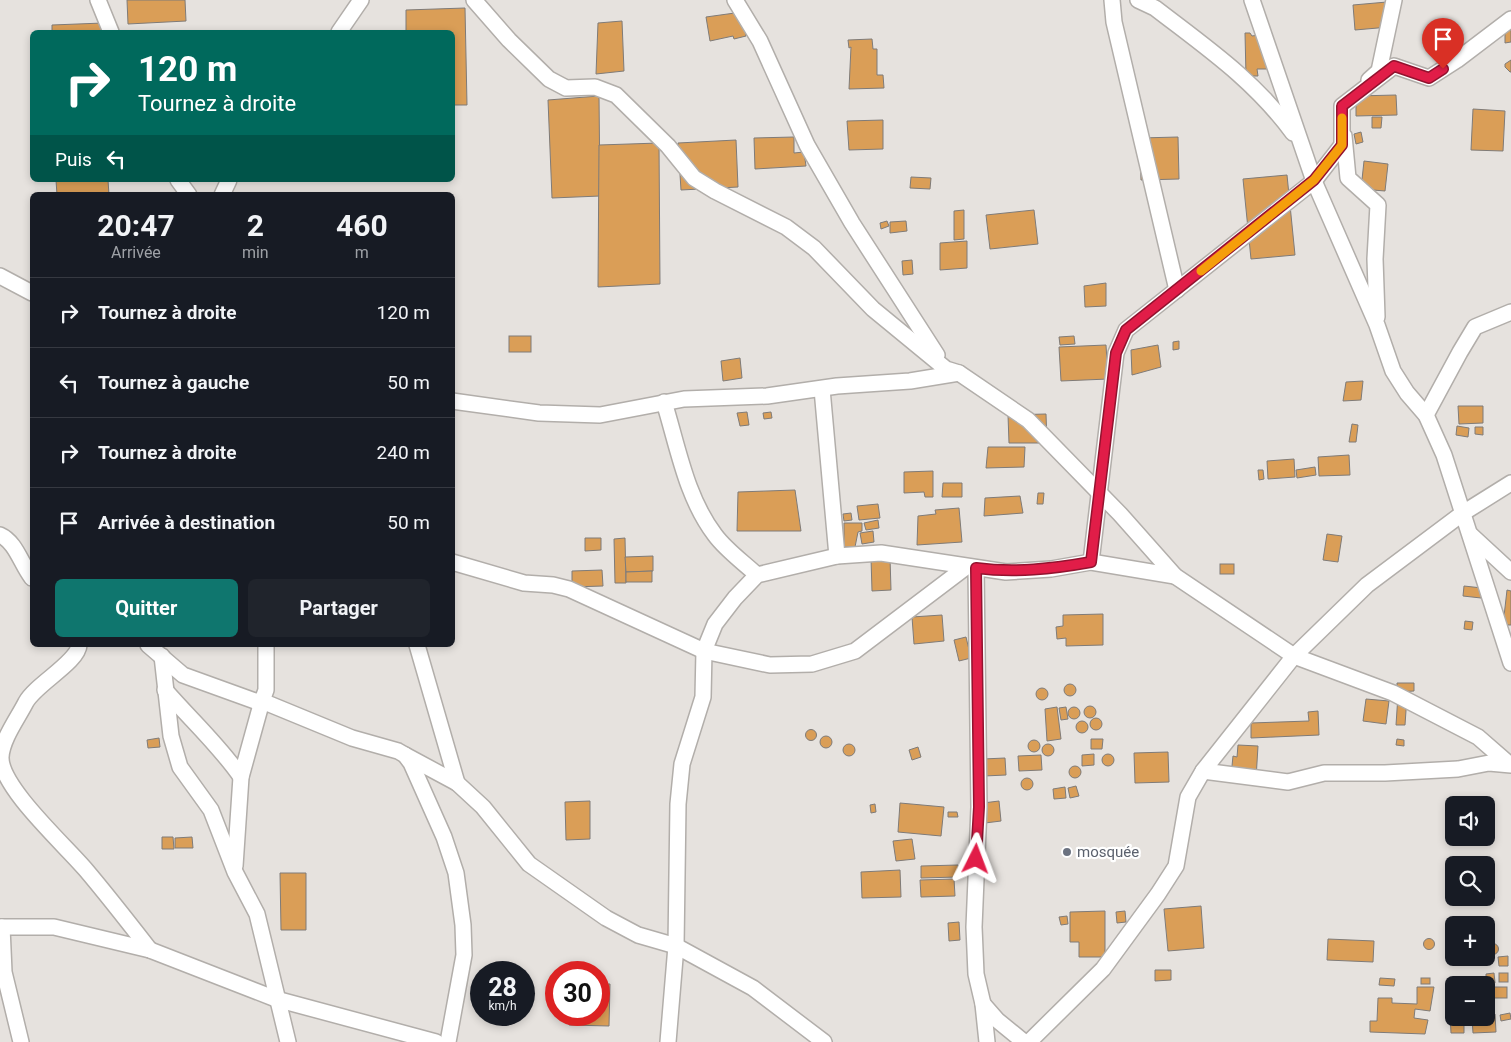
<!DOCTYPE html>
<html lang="fr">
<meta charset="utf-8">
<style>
:root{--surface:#171b24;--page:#20242c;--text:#f1f3f6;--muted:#9ea1a6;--line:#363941;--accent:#0f766e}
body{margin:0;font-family:Roboto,sans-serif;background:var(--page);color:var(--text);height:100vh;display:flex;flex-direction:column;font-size:19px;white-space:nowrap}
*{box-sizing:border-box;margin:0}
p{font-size:16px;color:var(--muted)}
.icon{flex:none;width:28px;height:28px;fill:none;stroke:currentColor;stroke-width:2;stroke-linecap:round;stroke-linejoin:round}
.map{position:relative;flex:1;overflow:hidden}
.details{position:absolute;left:30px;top:192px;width:425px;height:455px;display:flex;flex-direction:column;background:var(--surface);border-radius:8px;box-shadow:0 2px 8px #0003}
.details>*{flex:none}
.banner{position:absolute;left:30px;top:30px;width:425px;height:152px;border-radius:8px;box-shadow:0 2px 8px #0003;background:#00695c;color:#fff;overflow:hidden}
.buttons{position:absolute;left:1445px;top:796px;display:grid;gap:10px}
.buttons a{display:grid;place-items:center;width:50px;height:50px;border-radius:8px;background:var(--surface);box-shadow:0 2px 8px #0003;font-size:25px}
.speed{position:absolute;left:470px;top:961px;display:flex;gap:10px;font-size:25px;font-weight:700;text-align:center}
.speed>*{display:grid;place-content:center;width:65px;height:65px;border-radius:50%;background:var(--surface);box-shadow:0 2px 8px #0003;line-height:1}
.speed small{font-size:12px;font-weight:400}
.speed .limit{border:8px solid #d22;background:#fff;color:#111}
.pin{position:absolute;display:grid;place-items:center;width:42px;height:42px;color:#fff;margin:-51px -21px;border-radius:50% 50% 50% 0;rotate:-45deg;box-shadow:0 0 5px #0007}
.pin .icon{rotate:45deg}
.me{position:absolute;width:55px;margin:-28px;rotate:3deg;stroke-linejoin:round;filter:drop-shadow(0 0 4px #0008)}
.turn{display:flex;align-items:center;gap:18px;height:105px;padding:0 25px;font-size:22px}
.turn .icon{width:65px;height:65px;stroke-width:2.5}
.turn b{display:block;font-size:35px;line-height:42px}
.then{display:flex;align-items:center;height:48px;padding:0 25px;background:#0003;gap:10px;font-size:19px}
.eta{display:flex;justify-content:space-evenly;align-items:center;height:85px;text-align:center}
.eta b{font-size:30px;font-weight:700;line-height:35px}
.action{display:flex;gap:10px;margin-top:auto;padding:10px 25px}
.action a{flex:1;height:58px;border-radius:8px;background:var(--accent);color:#fff;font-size:20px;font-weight:700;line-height:58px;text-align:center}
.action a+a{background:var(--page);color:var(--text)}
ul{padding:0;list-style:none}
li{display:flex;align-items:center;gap:15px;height:70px;padding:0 25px;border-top:1px solid var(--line)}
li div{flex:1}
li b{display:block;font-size:19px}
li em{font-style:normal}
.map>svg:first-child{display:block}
.building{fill:#da9e57;stroke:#7f7b78}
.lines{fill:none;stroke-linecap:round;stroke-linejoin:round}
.street-casing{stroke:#b2aeaa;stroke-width:18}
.street{stroke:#fff;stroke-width:15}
.route-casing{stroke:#92132f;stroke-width:12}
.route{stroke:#e11d48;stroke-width:9}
.slow{stroke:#f59e0b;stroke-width:9}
.worship-dot{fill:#6b7280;stroke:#fff;stroke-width:2}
.labels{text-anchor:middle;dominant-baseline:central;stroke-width:4.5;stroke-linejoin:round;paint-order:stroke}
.worship-label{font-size:15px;fill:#5b616d;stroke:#fff;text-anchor:start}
</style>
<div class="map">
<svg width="1511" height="1042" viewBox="0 0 1511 1042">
<rect width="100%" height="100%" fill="#e6e2de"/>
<g class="building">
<path d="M127 0H185L186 21 128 24Z"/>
<path d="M1387 2 1389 27 1355 30 1353 5Z"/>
<path d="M465 8 467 105H452V32H406V10Z"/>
<path d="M742 12 746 36 734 39 733 36 710 41 706 17Z"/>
<path d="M622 21 624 71 596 74 598 23Z"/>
<path d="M103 23 104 32H52V25Z"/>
<path d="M1505 30H1511V42L1505 43Z"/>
<path d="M1245 33H1250L1252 36 1272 33V69H1257L1258 76H1246Z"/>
<path d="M872 39 873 49H877V75H883L884 88 849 89 851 47 849 48 848 40Z"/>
<path d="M1511 60V72H1510L1505 67V64Z"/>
<path d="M1396 95 1397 115 1356 116V96Z"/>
<path d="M599 96 600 196 552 198 548 100Z"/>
<path d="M1473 109 1505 111 1503 151 1471 150Z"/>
<path d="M1372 117H1382L1381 128H1372Z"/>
<path d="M883 120V149L849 150 847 121Z"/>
<path d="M1361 132 1363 142 1356 144 1354 134Z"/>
<path d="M794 137V153L804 152 806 166 755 169 754 138Z"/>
<path d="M1178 137 1179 179 1141 180 1140 138Z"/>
<path d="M736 140 738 187 681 190 678 143Z"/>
<path d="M659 143 660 284 598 287 599 145Z"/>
<path d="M1364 161 1388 164 1385 191 1361 189Z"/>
<path d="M1287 175 1295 255 1251 259 1243 179Z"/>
<path d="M911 177 931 178 930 189 910 188Z"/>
<path d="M56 180H108L109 195H57Z"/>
<path d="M964 210V239L954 240V211Z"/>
<path d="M1034 210 1038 244 990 249 986 215Z"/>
<path d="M887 221 889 226 881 229 880 223Z"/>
<path d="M906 221 907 231 890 233V222Z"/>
<path d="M967 241V268L940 270V243Z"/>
<path d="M912 260 913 274 903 275 902 261Z"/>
<path d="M1106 283V306L1085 307 1084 286Z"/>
<rect x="509" y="336" width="22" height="16"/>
<path d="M1074 336 1075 344 1060 345 1059 337Z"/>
<path d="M1179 341V349L1173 350V342Z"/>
<path d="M1106 345 1108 379 1061 381 1059 347Z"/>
<path d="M1158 345 1161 367 1132 375 1131 350Z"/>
<path d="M740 358 742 378 723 381 721 361Z"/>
<path d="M1363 381 1361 400 1343 401 1346 382Z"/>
<path d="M1458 406H1483V423L1459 424Z"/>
<path d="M747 412 749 425 740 426 737 413Z"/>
<path d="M771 412 772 418 764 419 763 413Z"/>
<path d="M1046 414 1047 443H1009L1008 415Z"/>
<path d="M1352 424 1358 425 1356 442H1349Z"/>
<path d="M1457 426 1469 428 1468 437 1456 435Z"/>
<path d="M1475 427H1483V435L1475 434Z"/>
<path d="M988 447H1025L1024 467 986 468Z"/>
<path d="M1349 455 1350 475 1319 476 1318 457Z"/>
<path d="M1294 459 1295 477 1268 479 1267 461Z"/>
<path d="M1315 467 1316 475 1297 478 1296 470Z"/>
<path d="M1258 470H1263L1264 479 1259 480Z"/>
<path d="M933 471V497H925L924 492 904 493V472Z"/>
<path d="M943 483H962V497H942Z"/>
<path d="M795 490 801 531H737L738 492Z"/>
<path d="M1038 493H1044L1043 504H1037Z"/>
<path d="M1020 496 1023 513 984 516 985 498Z"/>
<path d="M878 504 880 518 859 520 857 506Z"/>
<path d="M959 508 962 542 917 545 918 516 936 514 935 510Z"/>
<path d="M851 513 852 520 844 521 843 514Z"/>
<path d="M878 520 879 528 866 530 864 523Z"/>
<path d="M844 523H862V531L858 532 855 547H844Z"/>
<path d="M873 531 874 542 862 544 860 533Z"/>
<path d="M1327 534 1342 536 1338 562 1323 560Z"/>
<path d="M585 538H601V550L585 551Z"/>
<path d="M625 538 626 583H615L614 539Z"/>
<path d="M653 556V571L626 572 625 557Z"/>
<path d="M871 558H890L891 590 872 591Z"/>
<rect x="1220" y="564" width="14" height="10"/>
<path d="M602 570 603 586 572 587V571Z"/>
<path d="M652 571V582H626V572Z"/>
<path d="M1464 586 1482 588 1481 598 1463 596Z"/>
<path d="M1507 590 1511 591V625H1503Z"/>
<path d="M1103 614V645L1066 646V638L1057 639 1056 627 1063 626V615Z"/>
<path d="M942 615 944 641 914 644 912 617Z"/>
<path d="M1465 621 1473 622 1472 630 1464 629Z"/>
<path d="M966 637 971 658 959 661 954 640Z"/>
<path d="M1397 683H1414V691L1397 692Z"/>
<circle cx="1070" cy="690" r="6"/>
<circle cx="1042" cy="694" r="6"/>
<path d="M1398 695 1407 696 1405 725H1396Z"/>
<path d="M1366 699 1389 701 1386 724 1363 721Z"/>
<circle cx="1090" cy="712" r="6"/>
<circle cx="1074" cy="713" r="6"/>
<path d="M1057 707 1061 739 1047 741 1045 709Z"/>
<path d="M1066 707 1068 719 1061 720 1059 708Z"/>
<path d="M1318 711 1319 735 1251 738V723L1309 721 1308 712Z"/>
<circle cx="1096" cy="724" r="6"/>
<circle cx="1082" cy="727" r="6"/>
<circle cx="811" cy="735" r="5.5"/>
<circle cx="826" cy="742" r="6"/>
<path d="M159 738 160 747 148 748 147 740Z"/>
<path d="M1091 739H1103L1102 749H1091Z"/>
<path d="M1397 739 1404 740V746L1396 745Z"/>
<circle cx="1034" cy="746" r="6"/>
<circle cx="849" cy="750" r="6"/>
<circle cx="1048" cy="750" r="6"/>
<path d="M1238 745 1258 746 1256 779 1231 776 1233 756 1237 757Z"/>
<path d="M918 747 921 757 912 760 909 750Z"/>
<path d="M1168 752 1169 782 1135 783 1134 753Z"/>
<circle cx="1108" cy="760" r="6"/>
<path d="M1094 754V765L1082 766V755Z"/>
<path d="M1041 755 1042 770 1019 771 1018 756Z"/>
<path d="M1005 758 1006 775 984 776 983 759Z"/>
<circle cx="1075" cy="772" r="6"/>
<circle cx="1027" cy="784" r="6"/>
<path d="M1076 786 1079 796 1070 798 1068 788Z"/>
<path d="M1065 787 1066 798 1054 799 1053 789Z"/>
<path d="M590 801V839L566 840 565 802Z"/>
<path d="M999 801 1001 821 985 823 983 803Z"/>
<path d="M900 803 944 807 941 836 898 832Z"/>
<path d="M875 804 876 812 871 813 870 805Z"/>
<path d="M948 812H957L958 817H948Z"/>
<path d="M162 837H173L174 849H162Z"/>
<path d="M192 837 193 848H175V838Z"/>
<path d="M912 839 915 859 896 861 893 841Z"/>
<path d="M958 865V877L921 878V866Z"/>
<path d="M900 870 901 897 862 898 861 872Z"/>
<path d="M280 873H306V930H281Z"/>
<path d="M954 879 955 896 921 897 920 880Z"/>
<path d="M1201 906 1204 948 1168 951 1164 909Z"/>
<path d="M1105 911V957H1079V942H1070V912Z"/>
<path d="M1125 911 1126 922 1117 923 1116 912Z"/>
<path d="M1067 916 1068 924 1061 925 1059 917Z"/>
<path d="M959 922 960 940 949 941 948 923Z"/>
<circle cx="1429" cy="944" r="5.5"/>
<path d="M1328 939 1374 941 1373 962 1327 960Z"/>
<circle cx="1493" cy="949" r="5.5"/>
<path d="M1508 956V966H1499L1498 957Z"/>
<path d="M1155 970H1171V980L1155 981Z"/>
<path d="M1494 973 1495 983H1486V974Z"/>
<rect x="1499" y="973" width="9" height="9"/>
<path d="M1380 978 1395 979 1394 986 1379 985Z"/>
<rect x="1421" y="978" width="9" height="6"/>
<path d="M599 984H610L609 1026 569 1025V1015H599Z"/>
<path d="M1417 987H1434L1430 1011 1415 1009 1414 1018 1428 1020 1425 1034 1370 1032V1021H1377L1378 998H1392V1003L1417 1004Z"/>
<rect x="1486" y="987" width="21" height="11"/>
<path d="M1450 1013H1454V1018H1464V1033H1451Z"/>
<path d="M1510 1013 1511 1019 1501 1021 1500 1015Z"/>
<path d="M1486 1014H1495L1496 1032 1473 1033 1472 1018H1486Z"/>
</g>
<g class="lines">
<g class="street-casing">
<g id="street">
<path d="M98 0 111 32"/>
<path d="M474 0 509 40 549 79 566 88 595 87 616 95 668 146 694 178 715 191 786 227 814 248 873 309 946 369 959 373 1028 420 1120 514 1175 576 1294 656 1393 693 1478 737 1509 764"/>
<path d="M735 0 760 41 807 145 852 223 937 355"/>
<path d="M1112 0 1114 22 1177 290"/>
<path d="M1138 0 1155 8C1207 48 1254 80 1293 133"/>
<path d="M1252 0 1314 181 1377 325 1393 371 1407 393 1426 415 1444 455 1511 663"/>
<path d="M339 32 361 0"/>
<path d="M1369 80 1379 71 1394 0"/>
<path d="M1344 136 1348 178 1378 205 1375 259 1377 317"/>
<path d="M178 180 189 195"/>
<path d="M222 195 229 180"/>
<path d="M0 276 32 293"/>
<path d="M822 389 837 556"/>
<path d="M452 401 539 413 600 415 684 399 767 396 837 386 910 381 959 373"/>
<path d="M664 402C678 447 686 497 715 535 726 550 743 562 757 575"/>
<path d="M1426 415 1460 352 1475 327 1511 312"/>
<path d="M0 535C16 542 21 564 32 578"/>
<path d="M1471 535 1511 572"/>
<path d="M452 562 524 583 553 585 569 589 704 651 770 665 812 664 855 651 966 567"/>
<path d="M1091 562 1116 353 1126 330 1314 181 1342 145V106L1394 66 1429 78 1457 60 1511 19"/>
<path d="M976 568 979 807 974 927 976 974 983 1004 987 1042"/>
<path d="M79 645C78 662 36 684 26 702 18 718 2 739 1 757 0 787 66 846 86 870 108 896 129 923 150 950"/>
<path d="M148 645 183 675 255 701H262L241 777 235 866"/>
<path d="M266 645V690L262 701 352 738 398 751 405 755 411 763 444 837 456 873 463 925 464 955 448 1042"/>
<path d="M417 645 457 783"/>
<path d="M162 656 171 736 180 767 211 810 235 872 257 914 288 1042"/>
<path d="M165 690C191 720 219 745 241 777"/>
<path d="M405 755 457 783 483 807 529 864 606 918 638 935 676 946 753 988 824 1042"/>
<path d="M1203 771 1288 782 1324 773H1385L1458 769 1489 763 1511 765"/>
<path d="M0 927H54L150 950 276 999 436 1042"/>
<path d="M2 927 4 972 21 1042"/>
<path d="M983 1004 997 1020 1024 1042"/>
<path d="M668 1042 676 946 678 804 682 764 703 697 704 651 715 624 735 598 757 575 837 556 881 553 1006 572 1051 569 1091 562 1175 576"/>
<path d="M1029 1042 1103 969 1158 894 1176 866 1188 797 1203 771 1294 656 1367 585 1463 513 1511 483"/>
</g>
</g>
<use href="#street" class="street"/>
</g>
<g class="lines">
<g class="route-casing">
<path id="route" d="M976 859 979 807 976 568C1015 573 1052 569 1091 562L1116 353 1126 330 1314 180 1342 145V106L1394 66 1429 78 1443 69"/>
</g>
<use href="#route" class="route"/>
<path class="slow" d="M1201 271 1314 180 1342 145V118"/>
</g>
<circle class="worship-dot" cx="1067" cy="852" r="5"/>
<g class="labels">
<g class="worship-label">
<text x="1077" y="852">mosquée</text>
</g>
</g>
</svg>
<div class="buttons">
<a><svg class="icon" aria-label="sound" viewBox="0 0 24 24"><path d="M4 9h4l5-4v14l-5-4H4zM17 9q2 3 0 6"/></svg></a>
<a><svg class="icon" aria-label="search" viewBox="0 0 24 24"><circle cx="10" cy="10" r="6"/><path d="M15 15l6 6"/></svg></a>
<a>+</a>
<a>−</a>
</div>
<div class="speed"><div>28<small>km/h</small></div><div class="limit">30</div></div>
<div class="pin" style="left:1443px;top:69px;background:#d93025"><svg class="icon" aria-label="arrive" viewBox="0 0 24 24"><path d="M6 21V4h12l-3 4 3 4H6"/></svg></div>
<svg class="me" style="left:976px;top:859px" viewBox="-20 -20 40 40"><path d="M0-17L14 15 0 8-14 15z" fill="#e11d48" stroke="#fff" stroke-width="4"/></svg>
<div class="banner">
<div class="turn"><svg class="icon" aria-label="right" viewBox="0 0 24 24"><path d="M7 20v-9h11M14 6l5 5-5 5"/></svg><div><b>120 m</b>Tournez à droite</div></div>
<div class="then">Puis<svg class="icon" aria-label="left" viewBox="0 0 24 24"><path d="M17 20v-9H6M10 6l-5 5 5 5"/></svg></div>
</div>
<section class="details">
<div class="eta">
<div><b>20:47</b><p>Arrivée</p></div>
<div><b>2</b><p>min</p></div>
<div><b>460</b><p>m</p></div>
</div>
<ul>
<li><svg class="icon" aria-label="right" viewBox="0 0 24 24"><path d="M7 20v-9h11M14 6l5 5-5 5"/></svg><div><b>Tournez à droite</b></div><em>120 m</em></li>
<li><svg class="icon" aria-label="left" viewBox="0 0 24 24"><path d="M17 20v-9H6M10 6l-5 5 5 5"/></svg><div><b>Tournez à gauche</b></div><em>50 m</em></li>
<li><svg class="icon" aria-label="right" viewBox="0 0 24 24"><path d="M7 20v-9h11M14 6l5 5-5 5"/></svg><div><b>Tournez à droite</b></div><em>240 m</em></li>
<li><svg class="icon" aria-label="arrive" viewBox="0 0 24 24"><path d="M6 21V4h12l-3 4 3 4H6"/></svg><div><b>Arrivée à destination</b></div><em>50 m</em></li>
</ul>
<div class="action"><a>Quitter</a><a>Partager</a></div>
</section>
</div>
